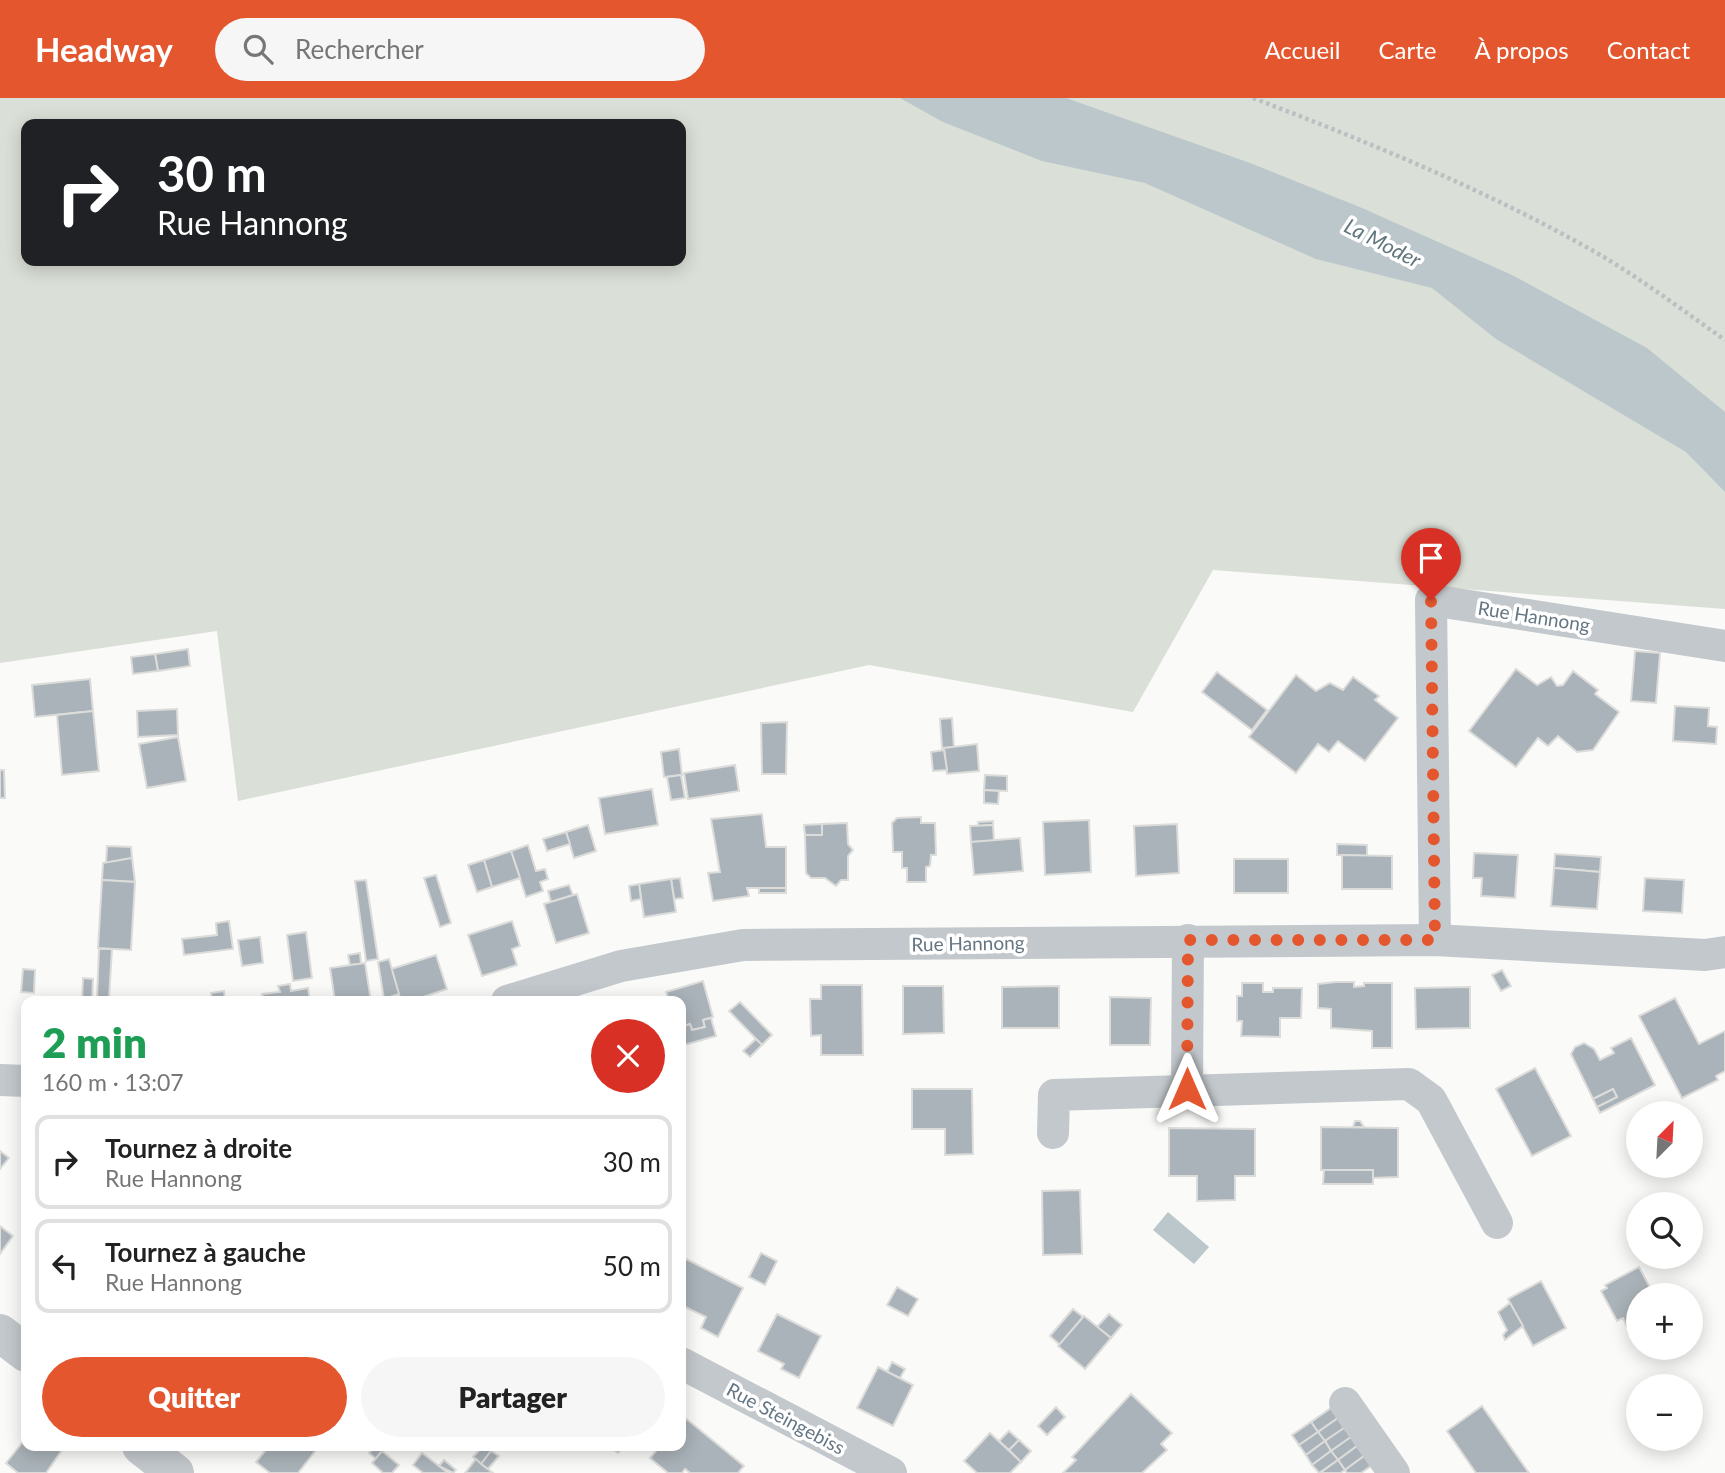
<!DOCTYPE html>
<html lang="fr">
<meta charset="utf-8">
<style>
:root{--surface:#fff;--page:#f6f6f6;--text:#222;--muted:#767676;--line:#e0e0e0;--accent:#e4572e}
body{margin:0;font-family:Lato,sans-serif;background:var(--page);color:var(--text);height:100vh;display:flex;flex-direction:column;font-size:26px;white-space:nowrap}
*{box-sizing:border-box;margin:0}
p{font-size:23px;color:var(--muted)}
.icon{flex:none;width:38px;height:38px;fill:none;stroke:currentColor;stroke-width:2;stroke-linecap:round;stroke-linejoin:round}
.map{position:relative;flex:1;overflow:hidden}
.sheet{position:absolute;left:21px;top:898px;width:665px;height:455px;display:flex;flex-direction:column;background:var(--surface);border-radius:14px;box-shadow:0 4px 18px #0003}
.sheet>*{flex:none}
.guide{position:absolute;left:21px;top:21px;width:665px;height:147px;border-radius:14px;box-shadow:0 4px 18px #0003;background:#202124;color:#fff;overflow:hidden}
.needle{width:46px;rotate:24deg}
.buttons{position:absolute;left:1626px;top:1003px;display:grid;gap:14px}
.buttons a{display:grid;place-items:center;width:77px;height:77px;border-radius:50%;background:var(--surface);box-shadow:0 4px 18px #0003;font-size:35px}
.pin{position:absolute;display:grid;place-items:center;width:60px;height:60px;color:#fff;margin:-72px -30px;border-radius:50% 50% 50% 0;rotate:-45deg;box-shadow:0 0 7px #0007}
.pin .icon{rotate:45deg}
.me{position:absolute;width:77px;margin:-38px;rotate:0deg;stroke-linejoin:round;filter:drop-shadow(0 0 5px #0008)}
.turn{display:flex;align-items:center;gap:24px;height:147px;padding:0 21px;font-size:32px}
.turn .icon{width:91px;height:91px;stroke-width:2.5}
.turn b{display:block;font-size:49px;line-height:60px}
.round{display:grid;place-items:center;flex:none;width:74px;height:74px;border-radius:37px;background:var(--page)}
.summary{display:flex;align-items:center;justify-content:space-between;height:119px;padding:0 21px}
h1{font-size:42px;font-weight:800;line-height:52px;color:#1e9e55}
.action{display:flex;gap:14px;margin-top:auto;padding:14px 21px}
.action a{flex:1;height:80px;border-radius:42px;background:var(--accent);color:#fff;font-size:28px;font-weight:800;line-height:80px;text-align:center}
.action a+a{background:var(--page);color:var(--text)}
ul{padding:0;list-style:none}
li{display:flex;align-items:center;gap:21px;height:94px;margin:0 14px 10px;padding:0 7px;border:4px solid var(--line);border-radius:14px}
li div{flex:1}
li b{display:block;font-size:26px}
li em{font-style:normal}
header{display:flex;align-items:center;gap:42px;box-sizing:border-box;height:98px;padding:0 35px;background:var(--accent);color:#fff}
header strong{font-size:33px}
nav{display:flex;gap:38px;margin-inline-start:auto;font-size:24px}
.search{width:490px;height:63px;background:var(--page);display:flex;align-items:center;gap:18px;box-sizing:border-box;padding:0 24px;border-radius:38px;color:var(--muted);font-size:26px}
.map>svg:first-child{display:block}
.green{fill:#dadfd7;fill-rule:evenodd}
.water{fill:#bbc7cb}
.building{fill:#aab3b9;stroke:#dcdcda;stroke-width:2}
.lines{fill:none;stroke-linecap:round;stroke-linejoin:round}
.path{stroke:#bbbfc2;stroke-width:4.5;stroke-dasharray:3.5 3.5;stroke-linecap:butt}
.minor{stroke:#c3c8cc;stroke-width:32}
.tertiary{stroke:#c3c8cc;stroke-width:38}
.route{stroke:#e4572e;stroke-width:12;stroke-dasharray:0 21.6}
.labels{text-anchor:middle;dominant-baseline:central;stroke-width:7;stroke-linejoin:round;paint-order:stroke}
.street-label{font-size:19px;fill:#657683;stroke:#fff}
.water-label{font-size:21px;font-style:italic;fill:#60757c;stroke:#fff}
</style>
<header>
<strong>Headway</strong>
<div class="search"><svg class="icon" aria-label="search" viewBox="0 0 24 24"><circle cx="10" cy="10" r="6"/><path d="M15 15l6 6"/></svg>Rechercher</div>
<nav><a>Accueil</a><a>Carte</a><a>À propos</a><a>Contact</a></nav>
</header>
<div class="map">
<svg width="1725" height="1375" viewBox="0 0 1725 1375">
<rect width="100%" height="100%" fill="#fafaf8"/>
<path class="green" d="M0 0H1725V511L1213 472 1133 614 869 567 238 703 217 533 0 565ZM26 26H681V163H26Z"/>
<g class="water">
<path d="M900 0H1066L1250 65 1362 110 1512 177 1647 250 1725 314V394L1686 354 1496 241 1432 190 1316 161 1145 85 1042 63 943 24Z"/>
<path d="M1168 1114 1209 1149 1194 1166 1153 1132Z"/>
</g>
<g class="building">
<path d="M188 551 190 568 158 573 155 556Z"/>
<path d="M1635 553 1660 555 1656 605 1631 603Z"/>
<path d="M155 556 158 573 133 576 131 559Z"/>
<path d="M1516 571 1537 587 1551 579 1557 588 1563 587 1573 573 1598 592 1595 596 1619 614 1593 652 1577 654 1558 638 1548 648 1538 640 1516 669 1469 633Z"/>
<path d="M1217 574 1267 612 1252 632 1202 594Z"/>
<path d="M1296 577 1316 593 1330 585 1343 592 1353 579 1379 598 1375 602 1398 620 1365 663 1338 643 1329 654 1318 646 1296 675 1249 639Z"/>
<path d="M90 581 93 613 35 619 32 587Z"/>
<path d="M1675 608 1709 610 1708 628 1717 629 1716 646 1673 643Z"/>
<path d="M177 611 178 637 138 639 137 613Z"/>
<path d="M93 613 99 673 62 677 57 617Z"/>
<path d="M952 620 954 649 942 650 940 621Z"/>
<path d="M787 624 786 676H762L761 625Z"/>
<path d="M178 639 186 683 147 690 139 646Z"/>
<path d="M977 646 979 673 947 676 944 650Z"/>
<path d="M679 651 682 677 664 679 661 654Z"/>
<path d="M944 652 947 672 933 673 931 654Z"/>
<path d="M735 667 739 693 688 701 684 675Z"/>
<path d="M0 672H4L5 700H0Z"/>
<path d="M681 677 685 700 671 702 667 679Z"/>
<path d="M985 677 1007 678V693L984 692Z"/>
<path d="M652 691 658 727 605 736 599 700Z"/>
<path d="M984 692 999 693 998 706 984 705Z"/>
<path d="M762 716 766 749H786V790H747L749 798 713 803 708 775 720 774 711 721Z"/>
<path d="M921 719V725H935L936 757H931L930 768 926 769V784H907V770H902V754H893L892 725 897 720Z"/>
<path d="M1089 722 1091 774 1045 777 1043 724Z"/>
<path d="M993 723V727L978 728V724Z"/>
<path d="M847 725 848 746 853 752 848 758V782H841L836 788 825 780H811L806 775 805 737H822V726Z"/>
<path d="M822 726V737H805L804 727Z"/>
<path d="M1177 726 1179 775 1136 778 1134 728Z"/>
<path d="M588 727 596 753 574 760 566 734Z"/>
<path d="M993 727 994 743 971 744 970 728Z"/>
<path d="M566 734 570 746 547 753 543 741Z"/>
<path d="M1020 740 1023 773 974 777 971 744Z"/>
<path d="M1337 746 1367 747V758L1337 757Z"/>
<path d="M528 747 536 773 545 771 548 781 540 784 543 793 526 799 511 753Z"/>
<path d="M107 748 131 749 132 760 106 765Z"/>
<path d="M511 753 520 780 492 789 484 762Z"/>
<path d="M1474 755 1518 757 1515 800 1481 798 1482 780H1473Z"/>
<path d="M1555 756 1601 759 1600 774 1554 770Z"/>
<path d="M1342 757 1392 758V791H1342Z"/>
<path d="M132 760 135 784 102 782 103 765Z"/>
<rect x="1234" y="761" width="54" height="34"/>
<path d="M484 762 492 789 477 794 468 767Z"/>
<path d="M1554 770 1600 774 1597 811 1551 808Z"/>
<path d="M436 777 451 825 440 829 424 780Z"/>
<path d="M680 780 683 800 674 801 671 781Z"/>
<path d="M1645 780 1684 782 1682 815 1643 813Z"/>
<path d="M671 781 676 814 644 819 639 786Z"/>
<path d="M102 782 135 784 131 852 98 850Z"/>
<path d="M366 782 378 861 366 863 355 783Z"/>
<path d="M639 786 641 801 631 803 629 788Z"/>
<path d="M569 787 573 797 551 804 548 793Z"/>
<rect x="759" y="790" width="27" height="5"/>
<path d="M577 796 589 835 556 845 544 806Z"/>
<path d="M229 823 233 851 184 857 182 841 217 837 216 825Z"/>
<path d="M512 823 520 848 512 851 517 867 482 878 468 837Z"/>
<path d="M306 834 312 880 293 883 287 837Z"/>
<path d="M260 839 263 865 242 868 238 842Z"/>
<path d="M99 851H112L109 900 97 899Z"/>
<path d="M360 855 361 866 350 867 348 857Z"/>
<path d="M436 857 447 891 411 903H401L391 871Z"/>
<path d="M389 861 399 896 384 901 378 864Z"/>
<path d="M365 865 371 903H335L330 870Z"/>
<path d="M23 871 35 872 34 895 21 894Z"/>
<path d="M1502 872 1511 888 1501 893 1492 877Z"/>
<path d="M83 880 93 881 92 903 82 902Z"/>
<path d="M703 883 713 919 703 922 705 929 692 932 690 926 681 929V903H669L666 894Z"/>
<path d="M1336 884H1354V889L1364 888V885H1392V950H1372V933L1331 930V911L1318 910V886Z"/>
<path d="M1242 885H1263V894H1273V890H1302L1301 920H1280V939L1241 938 1242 923H1237V898H1242Z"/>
<path d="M290 886 291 893 308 890 310 903H263L262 896 280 894 278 888Z"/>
<path d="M821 887H862L863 957H821V937L811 938 810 901H821Z"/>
<path d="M903 888H943L944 935 903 936Z"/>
<path d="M1059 888V930H1002V889Z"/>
<path d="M1470 889V930L1416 931 1415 890Z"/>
<path d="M224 893 225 902 241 900V903H212L211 895Z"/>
<path d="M1110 899 1151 900 1150 947H1110Z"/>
<path d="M1675 900 1699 946 1725 933V973L1716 978 1718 982 1682 1000 1639 918Z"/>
<path d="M740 904 772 937 762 947 729 913Z"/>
<path d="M711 920 716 938 684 947 681 929 690 926 692 932 705 929 703 922Z"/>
<path d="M1631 940 1655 987 1600 1015 1597 1009 1617 999 1613 991 1593 1001 1571 956 1575 949 1584 945 1594 951 1600 962 1614 955 1611 950Z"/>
<path d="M756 941 762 947 750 959 743 953Z"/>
<path d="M1535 970 1571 1038 1532 1058 1496 991Z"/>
<path d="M912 991H972L973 1056 945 1057V1031H912Z"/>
<path d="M1613 991 1617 999 1597 1009 1593 1001Z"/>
<path d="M1355 1023H1360L1364 1029H1353Z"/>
<path d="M1321 1029 1398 1030V1079L1372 1080 1373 1072H1321Z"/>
<path d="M1169 1030 1255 1031V1078H1235V1102L1197 1103V1078H1169Z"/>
<path d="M0 1053 9 1060 0 1071Z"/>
<path d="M1324 1072H1373V1086H1323Z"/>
<path d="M1080 1092 1082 1156 1043 1157 1042 1093Z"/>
<path d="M0 1128 13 1138 0 1156Z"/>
<path d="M761 1155 777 1163 765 1187 749 1179Z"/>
<path d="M684 1160 743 1190 718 1239 701 1230 706 1219 681 1207V1166Z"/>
<path d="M1639 1169 1654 1197H1638V1226L1628 1231 1623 1220 1617 1223 1601 1193 1607 1190 1605 1187Z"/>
<path d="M1541 1183 1566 1230 1533 1248 1508 1201Z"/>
<path d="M897 1189 918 1201 908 1218 887 1207Z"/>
<path d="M1510 1205 1523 1228 1505 1242 1503 1237 1507 1232 1498 1214Z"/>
<path d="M1073 1211 1083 1219 1060 1247 1050 1238Z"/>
<path d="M777 1216 821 1238 799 1280 781 1271 784 1266 758 1253Z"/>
<path d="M1109 1216 1122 1227 1111 1240 1097 1229Z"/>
<path d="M1084 1218 1111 1240 1085 1271 1058 1248Z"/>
<path d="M892 1264 905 1271 900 1280 887 1274Z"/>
<path d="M878 1269 913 1287 893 1328 857 1310Z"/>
<path d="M1131 1296 1172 1335 1161 1346 1167 1352 1142 1375H1063L1076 1362 1072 1359Z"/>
<path d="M1482 1308 1529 1375H1476L1447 1333Z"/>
<path d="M1056 1309 1065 1319 1047 1337 1038 1328Z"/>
<path d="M1331 1310 1338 1320 1318 1334 1311 1324Z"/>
<path d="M684 1319 744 1368 738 1375H690L685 1371 682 1375H668L650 1360 660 1348H681V1322Z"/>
<path d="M1338 1320 1344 1330 1325 1343 1318 1334Z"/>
<path d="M1311 1324 1318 1334 1299 1347 1292 1337Z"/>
<path d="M1344 1330 1351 1339 1331 1353 1325 1343Z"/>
<path d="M1009 1333 1019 1342 1009 1352 999 1343Z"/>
<path d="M1318 1334 1325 1343 1306 1357 1299 1347Z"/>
<path d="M990 1335 1021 1364 1010 1375H977L964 1363Z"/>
<path d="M1351 1339 1357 1348 1338 1362 1331 1353Z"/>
<path d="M26 1340V1348L64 1349 46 1375H18L6 1365Z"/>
<path d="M1019 1342 1031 1353 1021 1364 1009 1352Z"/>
<path d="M1325 1343 1331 1353 1312 1367 1306 1357Z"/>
<path d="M269 1348H319L298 1375H270L256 1364Z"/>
<path d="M375 1348 382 1353 376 1361 369 1355Z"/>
<path d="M483 1348 491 1353 481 1366 473 1359Z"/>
<path d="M609 1348H624L618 1355Z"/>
<path d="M1357 1348 1364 1358 1345 1372 1338 1362Z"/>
<path d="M382 1353 399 1367 392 1375H383L372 1365Z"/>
<path d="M491 1353 499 1358 488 1371 481 1366Z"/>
<path d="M1331 1353 1338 1362 1319 1375 1312 1367Z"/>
<path d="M422 1355 439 1368 448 1375H423L413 1367Z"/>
<path d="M1364 1358 1371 1368 1361 1375H1347L1345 1372Z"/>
<path d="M476 1361 481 1366 493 1375H465Z"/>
<path d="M444 1362 456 1372 453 1375 439 1368Z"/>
<path d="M1338 1362 1345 1372 1340 1375H1320Z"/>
</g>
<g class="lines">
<path class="path" d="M1253 0C1373 46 1491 94 1602 158 1644 183 1685 214 1725 242"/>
<g class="minor">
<path d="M1435 842 1431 502 1725 548"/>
<path d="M507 903 621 868 743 847 1435 842 1705 857 1725 854"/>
<path d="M0 982 26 983"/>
<path d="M1187 991 1188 842"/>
<path d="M1053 1035 1054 997 1409 986 1431 1002 1497 1125"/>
<path d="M681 1265 891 1375"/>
<path d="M1345 1305 1394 1375"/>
</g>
<g class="tertiary">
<path d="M0 1235 26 1255"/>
<path d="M141 1348 175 1375"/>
</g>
</g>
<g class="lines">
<path class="route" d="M1187 991 1188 842H1435L1431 502"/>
</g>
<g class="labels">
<g class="street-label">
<text transform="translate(1534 518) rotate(9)">Rue Hannong</text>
<text transform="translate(968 845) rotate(-1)">Rue Hannong</text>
<text transform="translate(786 1320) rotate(28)">Rue Steingebiss</text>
</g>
<g class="water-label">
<text transform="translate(1383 144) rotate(27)">La Moder</text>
</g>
</g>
</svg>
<div class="buttons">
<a><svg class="needle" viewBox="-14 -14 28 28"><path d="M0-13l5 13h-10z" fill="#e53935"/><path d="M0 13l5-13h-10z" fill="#767676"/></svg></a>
<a><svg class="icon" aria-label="search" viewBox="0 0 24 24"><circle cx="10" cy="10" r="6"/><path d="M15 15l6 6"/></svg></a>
<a>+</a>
<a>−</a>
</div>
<div class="pin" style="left:1431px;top:502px;background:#d93025"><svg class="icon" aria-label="arrive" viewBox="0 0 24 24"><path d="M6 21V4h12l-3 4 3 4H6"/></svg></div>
<svg class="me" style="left:1187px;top:991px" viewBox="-20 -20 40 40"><path d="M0-17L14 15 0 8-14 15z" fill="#e4572e" stroke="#fff" stroke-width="4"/></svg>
<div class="guide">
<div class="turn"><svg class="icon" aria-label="right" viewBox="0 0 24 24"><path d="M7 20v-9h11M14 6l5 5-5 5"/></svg><div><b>30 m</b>Rue Hannong</div></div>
</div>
<section class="sheet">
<div class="summary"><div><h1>2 min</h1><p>160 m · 13:07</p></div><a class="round" style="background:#d93025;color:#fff"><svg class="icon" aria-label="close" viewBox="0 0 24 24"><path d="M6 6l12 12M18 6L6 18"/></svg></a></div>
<ul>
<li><svg class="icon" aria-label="right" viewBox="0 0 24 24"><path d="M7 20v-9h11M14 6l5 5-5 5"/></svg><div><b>Tournez à droite</b><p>Rue Hannong</p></div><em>30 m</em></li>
<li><svg class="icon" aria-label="left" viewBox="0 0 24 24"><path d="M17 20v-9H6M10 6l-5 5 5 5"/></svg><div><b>Tournez à gauche</b><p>Rue Hannong</p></div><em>50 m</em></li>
</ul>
<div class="action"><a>Quitter</a><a>Partager</a></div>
</section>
</div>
